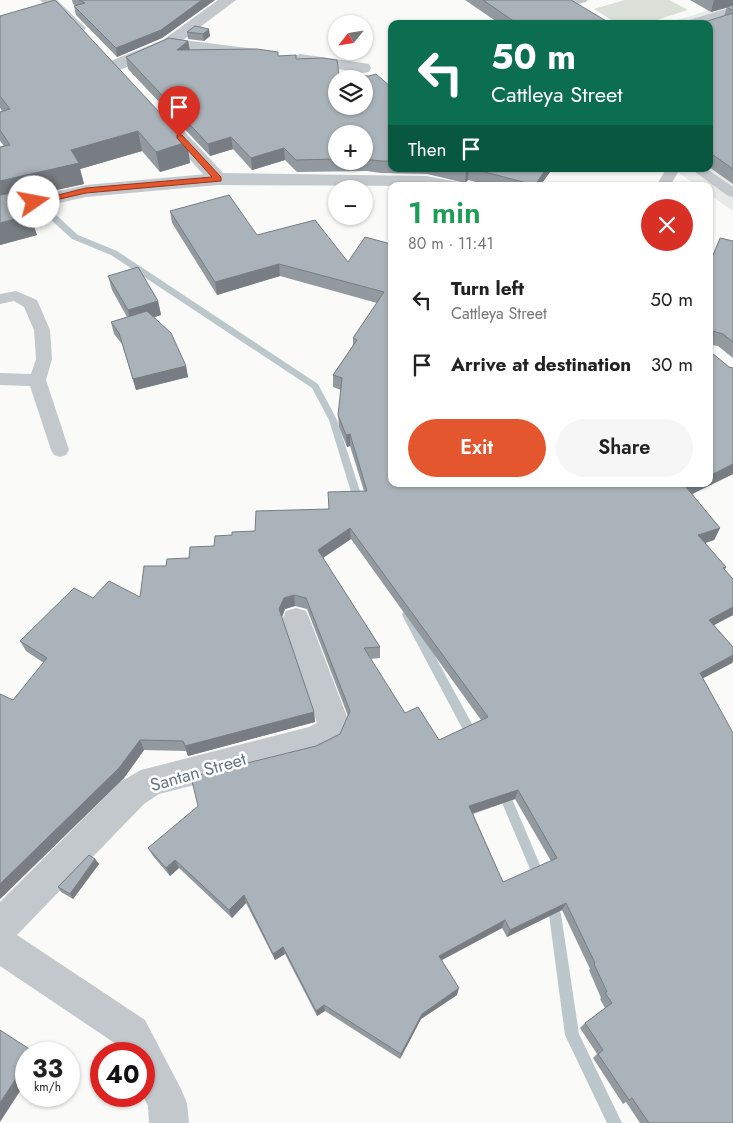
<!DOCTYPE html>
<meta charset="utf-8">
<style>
:root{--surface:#fff;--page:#f6f6f6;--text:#222;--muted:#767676;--accent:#e4572e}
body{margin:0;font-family:Jost,sans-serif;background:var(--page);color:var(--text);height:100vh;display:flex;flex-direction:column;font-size:19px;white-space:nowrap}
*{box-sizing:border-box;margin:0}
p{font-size:16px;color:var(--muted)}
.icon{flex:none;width:28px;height:28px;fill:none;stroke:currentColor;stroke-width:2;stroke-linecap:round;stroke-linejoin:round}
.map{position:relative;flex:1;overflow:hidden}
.sheet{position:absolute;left:388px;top:182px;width:325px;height:305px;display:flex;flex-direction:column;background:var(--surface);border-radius:10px;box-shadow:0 1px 4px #0004}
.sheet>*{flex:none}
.guide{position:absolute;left:388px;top:20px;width:325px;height:152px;border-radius:10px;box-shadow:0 1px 4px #0004;background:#0b6e4f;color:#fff;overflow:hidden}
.needle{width:32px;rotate:240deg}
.fabs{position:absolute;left:328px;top:15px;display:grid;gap:10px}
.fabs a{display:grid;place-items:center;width:45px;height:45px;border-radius:50%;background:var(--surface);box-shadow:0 1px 4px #0004;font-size:25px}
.speed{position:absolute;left:15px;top:1042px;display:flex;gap:10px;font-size:25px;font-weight:700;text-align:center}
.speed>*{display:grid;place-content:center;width:65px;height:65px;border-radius:50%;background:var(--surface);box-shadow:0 1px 4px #0004;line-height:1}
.speed small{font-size:12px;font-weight:400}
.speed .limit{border:8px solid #d22;background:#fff;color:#111}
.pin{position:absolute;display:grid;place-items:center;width:42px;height:42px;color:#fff;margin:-51px -21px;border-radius:50% 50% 50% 0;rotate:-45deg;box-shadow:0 0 5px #0007}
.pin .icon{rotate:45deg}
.me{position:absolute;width:55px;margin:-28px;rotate:78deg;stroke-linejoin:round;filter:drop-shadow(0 0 4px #0008)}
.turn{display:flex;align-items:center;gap:18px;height:105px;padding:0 20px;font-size:22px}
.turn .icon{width:65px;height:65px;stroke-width:2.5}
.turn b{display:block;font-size:35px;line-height:42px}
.then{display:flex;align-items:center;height:48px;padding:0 20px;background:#0003;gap:10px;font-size:19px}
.round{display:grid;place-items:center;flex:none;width:52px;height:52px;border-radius:26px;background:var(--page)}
.overview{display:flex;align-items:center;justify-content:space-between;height:85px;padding:0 20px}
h1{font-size:30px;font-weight:600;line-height:38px;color:#1e9e55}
.action{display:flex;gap:10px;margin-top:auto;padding:10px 20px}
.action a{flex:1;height:58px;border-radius:30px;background:var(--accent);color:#fff;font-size:20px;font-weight:600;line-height:58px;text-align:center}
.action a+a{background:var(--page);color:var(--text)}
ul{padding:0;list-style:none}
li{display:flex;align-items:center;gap:15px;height:65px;padding:0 20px}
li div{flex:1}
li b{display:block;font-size:19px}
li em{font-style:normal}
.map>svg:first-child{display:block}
.built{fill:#e8e9e9}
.green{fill:#dadfd7}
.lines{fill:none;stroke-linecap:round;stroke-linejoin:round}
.stream{fill:#bbc7cb;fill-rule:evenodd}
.service{fill:#c3c8cc;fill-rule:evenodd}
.minor{fill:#c3c8cc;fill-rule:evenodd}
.tertiary{fill:#c3c8cc;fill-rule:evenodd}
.wall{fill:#929a9f;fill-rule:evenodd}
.shaded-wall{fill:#777d82}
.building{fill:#aab3b9;stroke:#777d82;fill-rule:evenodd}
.route{fill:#e4572e;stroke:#94391e}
.labels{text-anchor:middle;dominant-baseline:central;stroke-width:5;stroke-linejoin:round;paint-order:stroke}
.street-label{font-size:18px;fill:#657683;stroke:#fff}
</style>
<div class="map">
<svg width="733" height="1123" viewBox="0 0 733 1123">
<rect width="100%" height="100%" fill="#fafaf8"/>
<path class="built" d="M733 3V211L709 194V186H698L673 169H709V24H664Z"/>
<path class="green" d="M625 0H669L688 10 644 24H618L594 9Z"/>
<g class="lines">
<g class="stream">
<path d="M33 195H39L55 214 78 235 117 251 318 384 337 420 360 491 368 502 366 505H360L351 492 329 420 312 388 111 255 72 239 49 218 33 199Z"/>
<path d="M407 611 411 612 478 735 480 739 478 743 474 744 470 743 402 615 403 612Z"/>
<path d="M503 785 507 787 546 879 544 883 540 885 536 883 497 791 499 787Z"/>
<path d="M549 895 553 897 561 914 579 1034 622 1123H607L565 1035 549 915 543 901 545 897Z"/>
</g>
<g class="service">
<path d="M568 0H588L586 2 569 6 563 3Z"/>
<path d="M733 7V14L699 24H680L682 22Z"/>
<path d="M666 169H680L670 186H656Z"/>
<path d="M691 169H707L733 187V197L728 196Z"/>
<path d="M16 291 37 300 50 330 52 359 46 380 69 450 66 455 60 457 54 455 51 450 30 386 0 385V373L31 374 36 359 34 330 24 307 14 301 0 304V294Z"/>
</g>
<g class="minor">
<path d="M40 0H57L86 28 84 31H72Z"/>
<path d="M218 0H236L183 40 257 49 263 51 265 54 263 57 257 59 171 48 120 70H108L106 66 108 62 163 40Z"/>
<path d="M300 54 363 63 369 64 371 68 369 72 363 73 294 62 292 59 294 56Z"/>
<path d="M162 113 168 114 225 175 228 179 225 183 218 185 211 183 156 122 153 118 156 114Z"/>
<path d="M296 608 306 611 310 620 349 722 339 743 316 754 159 794 144 804 17 935 145 1020 181 1089 187 1103 189 1123H149L148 1106 143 1096 144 1054H122L119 1046 0 966V902L120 782 141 770 309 727 317 723 282 620 286 611Z"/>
</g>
<path class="tertiary" d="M218 173 426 176 458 182 461 186 218 185 86 197 0 216V204L86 185Z"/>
</g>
<g class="wall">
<path d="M72 0H215L162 38 117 57 76 15 74 6H76L73 4Z"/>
<path d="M465 0H571L607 24H500Z"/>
<path d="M690 0H733V184L709 167V24L724 16 727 7 711 12Z"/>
<path d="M0 16 187 142 190 163 160 172 142 151 80 169 84 184 21 198 37 235 0 245V147L4 146 0 141V112L2 111 0 108Z"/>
<path d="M195 26 210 36 204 41 188 39 187 32Z"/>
<path d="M188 41 190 50 278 52V56L296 59 339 75 391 87V169H552L540 186H491L468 180 465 183 427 174 381 173 367 171 297 172 285 160 252 170 233 149 210 156 128 69 126 57ZM336 134H364V161H336Z"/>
<path d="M170 211 257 235 348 262 391 244V484H709V265L733 241V358L718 346 712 345V353L729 367 733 368V474L692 494 720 528 714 540 705 543 726 567 725 570 733 579V615L714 625 733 647V661L732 663 703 678 733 1123H640L626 1102 623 1104 593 1058 597 1054 580 1028 585 1023 605 1008 600 999 601 998 589 970 590 969 562 910 507 937 502 928 442 960 457 995 421 1019 400 1059 325 1011 317 1016 285 954 275 960 246 903 232 918 179 868 170 876 153 856 148 848 316 746 340 734 348 716 307 609 295 606 285 609 282 618 314 712 315 722 188 756 186 751 144 750 124 778 0 899V694L13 700 44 663 26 651 20 641 93 598 140 597 166 566 189 558 214 546 232 535 255 531 329 509 364 491 350 446 347 447 339 427 338 415 341 390 333 387V375L353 345V338L377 303 280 276 217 295 172 223ZM351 539 481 720 439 740 405 713 370 659 380 658V647L323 558ZM515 799 551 861 503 882 473 814Z"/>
<path d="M108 276 158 301 161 315 154 317 186 366 188 377 136 390 122 344 114 334 111 322 127 317 112 290Z"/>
<path d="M95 859 99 864 73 899 61 892 58 887Z"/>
</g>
<g class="shaded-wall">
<path d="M202 0H215L162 38 117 57 116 48Z"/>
<path d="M714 0H733V6L711 12Z"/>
<path d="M209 29 210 36 204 41 203 34Z"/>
<path d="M188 41 190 52 177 50Z"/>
<path d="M138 131 142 151 80 169 84 184 0 202V181L71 150Z"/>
<path d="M231 137 233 149 210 156 208 144Z"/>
<path d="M187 142 190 163 160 172 156 152Z"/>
<path d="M284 148 285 160 252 170 251 158Z"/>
<path d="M468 169H469L468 180 465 183 466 171Z"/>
<path d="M546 169H552L540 186H535Z"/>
<path d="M30 215 37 235 0 245V223Z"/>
<path d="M279 264 280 276 217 295 215 282Z"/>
<path d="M158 301 161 315 131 324 128 310Z"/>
<path d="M186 366 188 377 136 390 133 379Z"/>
<path d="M350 434V446L347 447 346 435Z"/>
<path d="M733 464V474L682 499 686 487 693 484H709V476Z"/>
<path d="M350 528 351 539 318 561V550Z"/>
<path d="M720 528 714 540 693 547 698 535Z"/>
<path d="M294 595 295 606 285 609 280 621 279 609 284 598Z"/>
<path d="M733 607V615L703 631 709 620Z"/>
<path d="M733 655V661L732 663 694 683 700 673Z"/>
<path d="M314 712 315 722 188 756 185 746Z"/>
<path d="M140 740 144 750 124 778 0 899V884Z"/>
<path d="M518 790 515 799 467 815 469 806Z"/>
<path d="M95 859 99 864 73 899 70 894Z"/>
<path d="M175 860 179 868 170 876 166 868Z"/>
<path d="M244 895 246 903 232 918 229 910Z"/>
<path d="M566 903 562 910 507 937 510 930Z"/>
<path d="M505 920 502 928 438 962 439 956Z"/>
<path d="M283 947 285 954 275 960 273 954Z"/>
<path d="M459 988 457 995 421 1019 400 1059 401 1054 422 1014Z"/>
<path d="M324 1005 325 1011 317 1016 316 1011Z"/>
<path d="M26 1063V1082L0 1122V1103Z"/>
</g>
<g class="building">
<path d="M55 0 187 142 156 152 138 131 71 150 79 163 0 181V147L10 145 0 130V112L10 109 0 96V16Z"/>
<path d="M79 0H202L161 30 116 48 74 6 85 3Z"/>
<path d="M483 0H571L608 22 602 24H507L515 22Z"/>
<path d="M733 5V11L727 7Z"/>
<path d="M733 13V169L709 152V24H698Z"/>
<path d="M195 26 209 29 203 34 187 32Z"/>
<path d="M169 38 188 41 177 50 257 49 278 52V56L296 55V59L322 58 337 60 339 75 369 76 376 74 391 87V161H381L364 159V134H336V159L296 160 284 148 251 158 231 137 208 144 126 57ZM336 79H364V106H336Z"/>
<path d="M457 169H468L466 171Z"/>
<path d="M473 169H546L535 185Z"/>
<path d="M18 192 30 215 0 223V195Z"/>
<path d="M229 195 257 235 315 220 348 262 365 237 391 244V484H693L686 487 720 528 698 535 726 567 723 568 733 579V607L709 620 733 647V655L700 673 733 733V1123H649L632 1098 629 1100 598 1054 603 1050 585 1023 612 1003 605 993 607 992 594 964 595 963 566 903 510 930 505 920 439 956 459 988 422 1014 401 1054 324 1005 316 1011 283 947 273 954 244 895 229 910 175 860 166 868 148 848 198 806 191 777 316 746 340 734 350 711 306 598 294 595 284 598 279 609 314 712 185 746 183 741 140 740 119 768 0 884V694L13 700 47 658 20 641 74 588 93 598 109 581 140 597 144 566H166L167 559 189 558 190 547 214 546 215 536 232 535V532L255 531 256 511 329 509 328 492 367 491 350 434 346 435 338 415 342 378 333 375 357 340 353 338 384 292 279 264 215 282 170 211ZM350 528 488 717 439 740 418 707 405 713 364 648 380 647 318 550ZM518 790 557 858 503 882 469 806Z"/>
<path d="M720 238 733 241V342L723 334 713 331 712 353 729 367 733 368V464L709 476V265Z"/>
<path d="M138 267 158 301 128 310 108 276Z"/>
<path d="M147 311 171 333 186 366 133 379 119 333 111 322Z"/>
<path d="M89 855 95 859 70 894 58 887Z"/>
<path d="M0 1030 34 1052 33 1054H26V1063L0 1103Z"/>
</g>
<path class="route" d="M177 135H182L221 177V181L86 193 34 205 30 202 86 188 212 177 177 138Z"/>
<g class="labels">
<g class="street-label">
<text transform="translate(198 772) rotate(-16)">Santan Street</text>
</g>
</g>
</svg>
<div class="fabs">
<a><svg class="needle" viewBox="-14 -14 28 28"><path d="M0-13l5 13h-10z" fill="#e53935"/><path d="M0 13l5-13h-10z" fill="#767676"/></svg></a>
<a><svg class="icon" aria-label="layers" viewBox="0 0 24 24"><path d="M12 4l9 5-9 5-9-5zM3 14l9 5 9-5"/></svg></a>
<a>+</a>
<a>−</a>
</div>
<div class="speed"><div>33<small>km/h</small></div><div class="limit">40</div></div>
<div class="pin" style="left:179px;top:137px;background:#d93025"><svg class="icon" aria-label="arrive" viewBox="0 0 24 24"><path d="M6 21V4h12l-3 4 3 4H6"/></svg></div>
<svg class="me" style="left:34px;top:202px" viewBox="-20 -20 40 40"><circle r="19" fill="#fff"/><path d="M0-13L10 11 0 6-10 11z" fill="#e4572e"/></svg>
<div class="guide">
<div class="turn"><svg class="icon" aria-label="left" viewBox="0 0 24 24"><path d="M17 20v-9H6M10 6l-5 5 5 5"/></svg><div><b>50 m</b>Cattleya Street</div></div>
<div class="then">Then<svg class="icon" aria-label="arrive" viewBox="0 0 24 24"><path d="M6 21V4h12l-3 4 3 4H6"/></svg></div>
</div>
<section class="sheet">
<div class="overview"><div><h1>1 min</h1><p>80 m · 11:41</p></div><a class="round" style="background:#d93025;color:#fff"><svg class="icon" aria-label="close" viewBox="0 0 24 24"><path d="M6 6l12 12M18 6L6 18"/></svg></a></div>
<ul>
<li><svg class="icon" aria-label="left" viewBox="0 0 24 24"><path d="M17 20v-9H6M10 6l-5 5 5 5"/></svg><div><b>Turn left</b><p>Cattleya Street</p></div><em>50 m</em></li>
<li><svg class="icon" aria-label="arrive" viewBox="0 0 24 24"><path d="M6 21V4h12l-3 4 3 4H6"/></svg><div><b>Arrive at destination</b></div><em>30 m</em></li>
</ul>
<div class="action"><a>Exit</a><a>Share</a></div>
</section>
</div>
